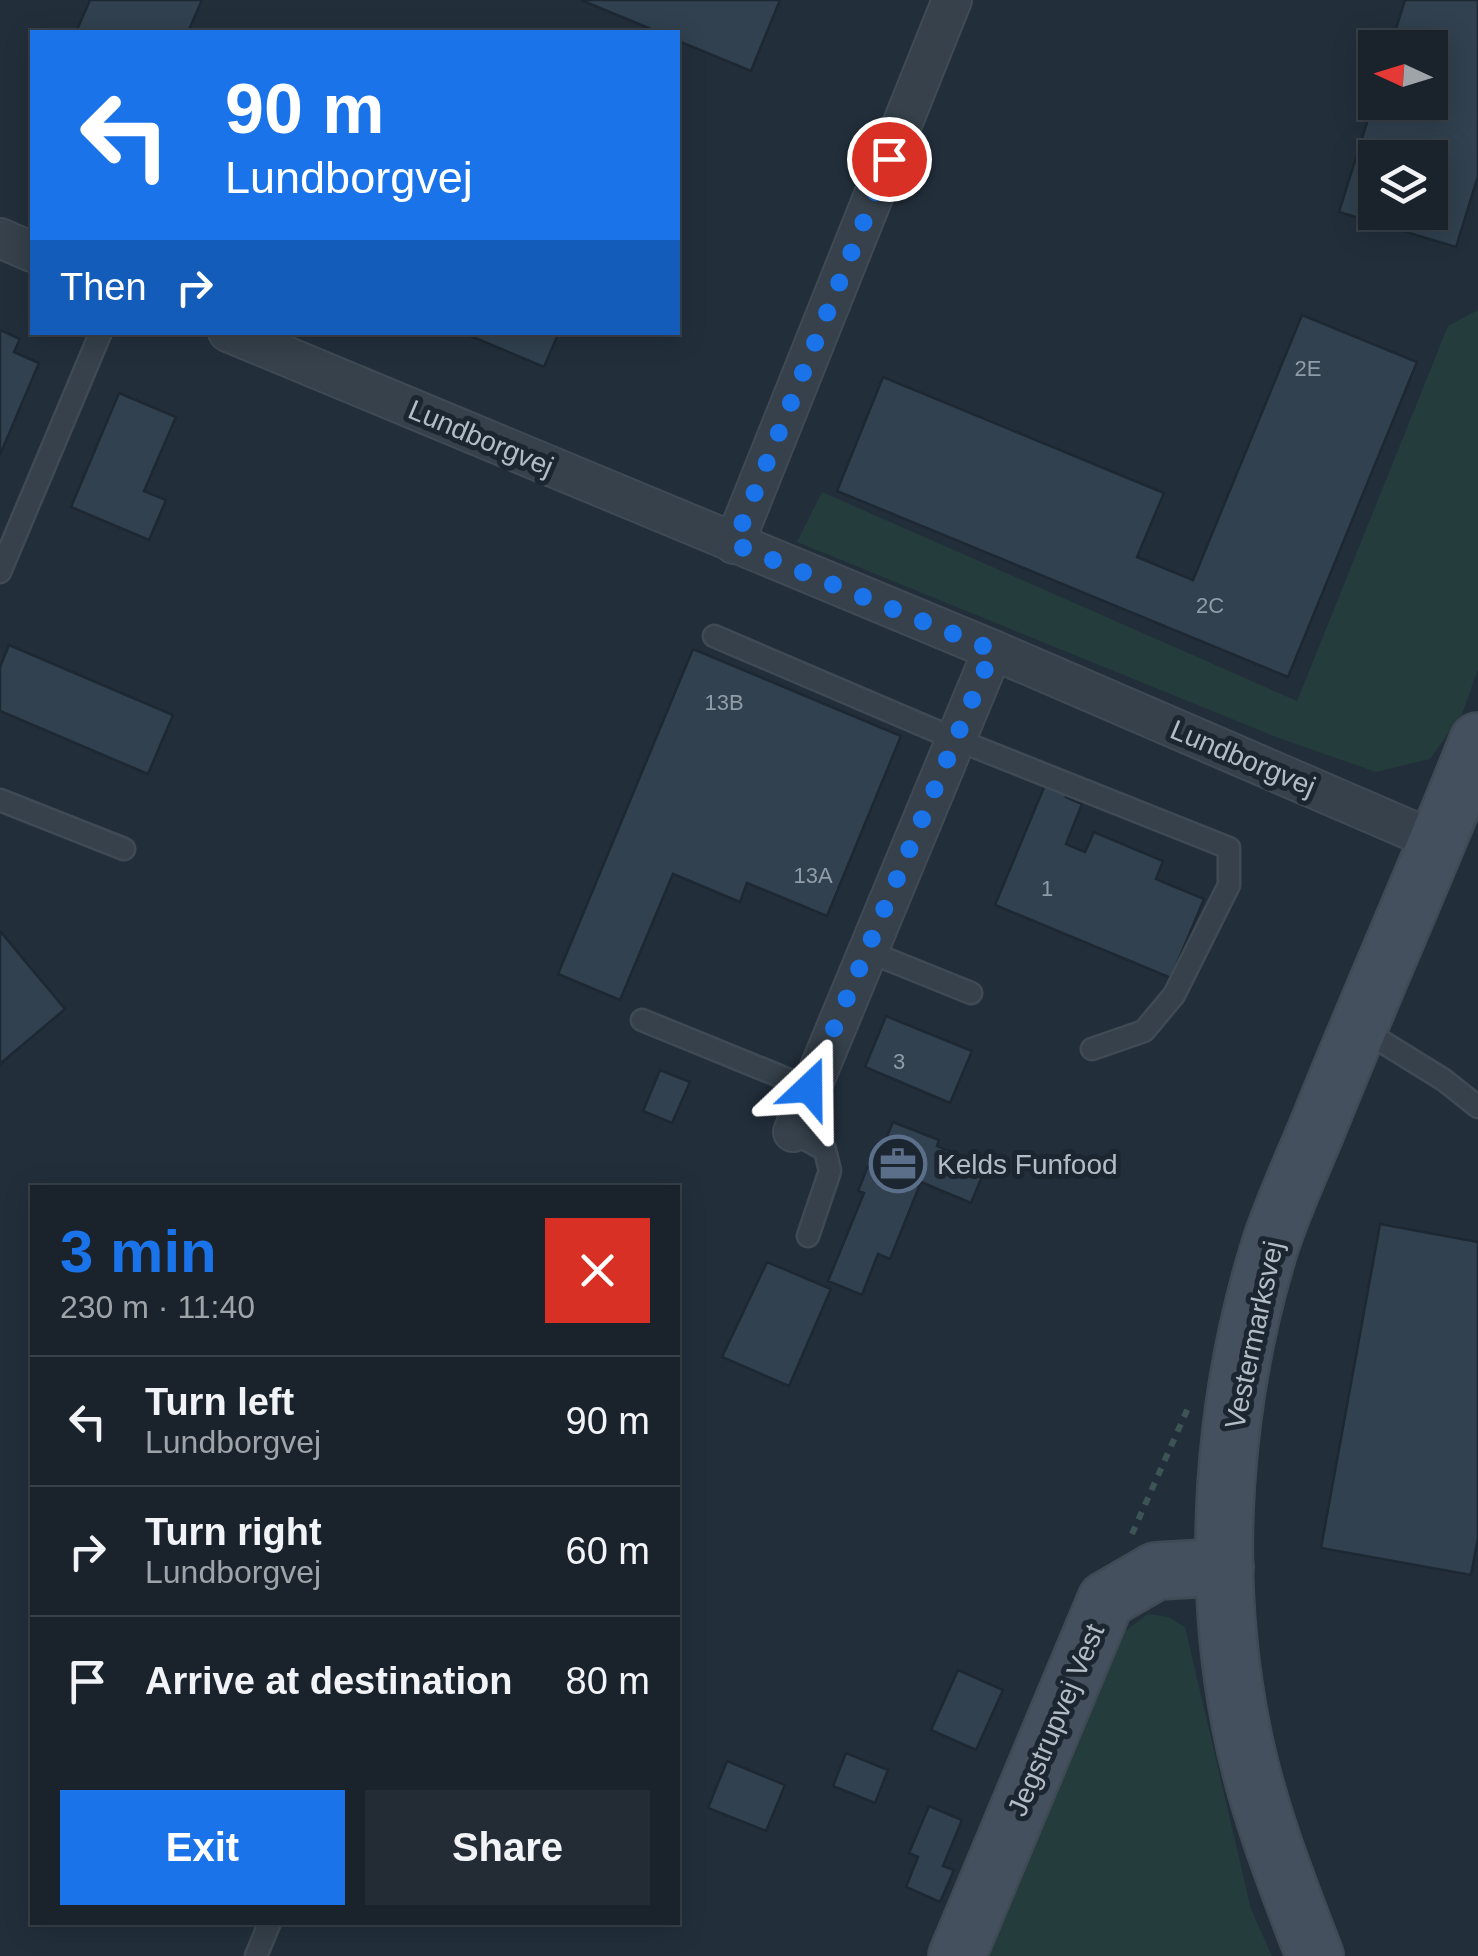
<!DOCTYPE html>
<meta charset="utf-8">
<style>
:root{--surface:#1a232c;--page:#232b34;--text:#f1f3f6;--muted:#9fa4a9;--line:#384048;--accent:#1a73e8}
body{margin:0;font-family:Helvetica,sans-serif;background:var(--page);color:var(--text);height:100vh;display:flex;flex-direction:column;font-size:38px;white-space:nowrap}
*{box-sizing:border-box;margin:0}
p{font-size:32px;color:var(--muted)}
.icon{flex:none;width:55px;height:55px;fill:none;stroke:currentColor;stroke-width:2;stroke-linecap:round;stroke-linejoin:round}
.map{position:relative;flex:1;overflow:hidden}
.side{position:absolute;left:30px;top:1185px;width:650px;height:740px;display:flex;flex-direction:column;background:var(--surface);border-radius:0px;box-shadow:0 5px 25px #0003,0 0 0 2px var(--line)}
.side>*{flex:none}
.banner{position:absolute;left:30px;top:30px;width:650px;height:305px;border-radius:0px;box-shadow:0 5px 25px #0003,0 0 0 2px var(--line);background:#1a73e8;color:#fff;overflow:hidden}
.needle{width:65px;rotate:274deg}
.tools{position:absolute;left:1358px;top:30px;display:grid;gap:20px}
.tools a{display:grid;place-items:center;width:90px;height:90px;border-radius:0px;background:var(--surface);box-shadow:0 5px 25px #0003,0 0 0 2px var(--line);font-size:50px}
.pin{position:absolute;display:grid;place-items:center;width:85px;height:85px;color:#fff;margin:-42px;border:5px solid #fff;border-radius:50%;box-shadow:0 2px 10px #0007}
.me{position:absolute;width:110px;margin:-55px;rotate:23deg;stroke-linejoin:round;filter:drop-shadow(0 0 8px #0008)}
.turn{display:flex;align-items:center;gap:35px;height:210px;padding:0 30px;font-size:45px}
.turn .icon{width:130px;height:130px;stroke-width:2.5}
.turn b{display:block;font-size:70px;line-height:85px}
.then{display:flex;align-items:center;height:95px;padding:0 30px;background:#0003;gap:20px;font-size:38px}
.round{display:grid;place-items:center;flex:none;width:105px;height:105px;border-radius:0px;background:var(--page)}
.summary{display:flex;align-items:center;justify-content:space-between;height:170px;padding:0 30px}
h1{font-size:60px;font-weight:600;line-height:75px;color:var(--accent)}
.primary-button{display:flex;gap:20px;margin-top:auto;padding:20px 30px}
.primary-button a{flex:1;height:115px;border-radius:0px;background:var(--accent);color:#fff;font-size:40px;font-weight:600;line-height:115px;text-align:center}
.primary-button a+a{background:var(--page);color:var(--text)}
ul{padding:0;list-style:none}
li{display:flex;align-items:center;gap:30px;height:130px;padding:0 30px;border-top:2px solid var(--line)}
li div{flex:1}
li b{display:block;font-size:38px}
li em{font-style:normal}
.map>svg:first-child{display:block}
.green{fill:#243c3c}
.building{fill:#31414f;stroke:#1d2832;stroke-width:2.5;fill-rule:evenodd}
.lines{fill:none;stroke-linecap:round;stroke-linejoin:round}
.lane-casing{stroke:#3f4a54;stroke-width:25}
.street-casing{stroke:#3f4a54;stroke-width:42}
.secondary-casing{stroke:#3f4a54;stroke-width:60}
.path{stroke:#3d5454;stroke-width:6;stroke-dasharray:8 8;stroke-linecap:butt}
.lane{stroke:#36414b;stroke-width:20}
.street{stroke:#36414b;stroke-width:38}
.secondary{stroke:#44505e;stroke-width:55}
.route{stroke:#1a73e8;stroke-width:18;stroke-dasharray:0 32.4}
.labels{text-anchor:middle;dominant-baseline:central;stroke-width:10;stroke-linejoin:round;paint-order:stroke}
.number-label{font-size:22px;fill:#909ca8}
.street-label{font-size:28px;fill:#b1bcc7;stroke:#1b2630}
.poi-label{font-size:28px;fill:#b1bcc7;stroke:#1b2630;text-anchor:start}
</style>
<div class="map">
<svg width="1478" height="1956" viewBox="0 0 1478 1956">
<rect width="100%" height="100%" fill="#222f3b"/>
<g class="green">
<path d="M1478 310V669L1462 714 1430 759 1376 772 1276 737 797 542 822 492 1297 701 1448 326Z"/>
<path d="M1148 1614 1168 1617 1185 1627 1251 1909 1272 1956H985L1121 1634Z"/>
</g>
<g class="building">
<path d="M90 0H202L188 32H76Z"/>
<path d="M581 0H780L751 71 678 41V32H658Z"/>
<path d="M1405 0H1478V176L1456 247 1339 212 1375 97V102H1430V48H1390ZM1375 158H1430V212H1375Z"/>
<path d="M1302 315 1417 362 1288 677 837 491 883 377 1164 493 1137 557 1193 580Z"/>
<path d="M0 330 20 339 14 352 39 363 0 455Z"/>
<path d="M461 332H559L544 367Z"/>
<path d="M119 393 176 417 144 491 166 500 149 540 71 507Z"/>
<path d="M9 645 173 715 148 774 0 711V667Z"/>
<path d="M693 649 901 736 827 916 747 883 740 902 673 874 620 1000 558 974Z"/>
<path d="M1047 780 1069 789 1066 797 1082 804 1066 844 1085 852 1094 832 1163 861 1156 879 1204 899 1171 978 995 905Z"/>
<path d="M0 931 65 1009 0 1064Z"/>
<path d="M886 1016 972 1051 950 1103 865 1067Z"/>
<path d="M660 1070 690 1082 672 1123 643 1111Z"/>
<path d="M893 1122 939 1140 937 1146 986 1167 971 1203 921 1182 890 1259 878 1254 862 1295 828 1281 864 1193 858 1191 872 1156 878 1158Z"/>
<path d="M1380 1224 1478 1242V1538L1471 1575 1321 1548Z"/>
<path d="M767 1262 831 1289 789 1386 722 1357Z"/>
<path d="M958 1670 1003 1690 976 1750 931 1730Z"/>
<path d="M846 1753 888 1770 875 1803 833 1786Z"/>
<path d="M727 1761 785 1785 766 1831 708 1808Z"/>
<path d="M929 1806 962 1820 943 1866 954 1870 940 1902 906 1887 918 1857 909 1853Z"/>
</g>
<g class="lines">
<g class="lane-casing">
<g id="lane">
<path d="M0 572 101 332"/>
<path d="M714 636 955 739 1229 848V885L1174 995 1144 1031 1092 1049"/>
<path d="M0 800 124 849"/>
<path d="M867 951 971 993"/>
<path d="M642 1020 809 1088"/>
<path d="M1360 1028 1444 1080 1478 1107"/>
<path d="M793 1132 825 1150 830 1171 808 1236"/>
<path d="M256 1956 270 1922"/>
</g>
</g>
<g class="street-casing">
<g id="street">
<path d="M0 238 32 252"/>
<path d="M228 332 993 650 1438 842"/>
<path d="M734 544 952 0"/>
<path d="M793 1132 993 650"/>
</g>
</g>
<g class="secondary-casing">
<g id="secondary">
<path d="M957 1956 1106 1600 1156 1571 1225 1567"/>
<path d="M1315 1956C1286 1881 1256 1805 1241 1726 1210 1569 1223 1398 1270 1246 1284 1203 1304 1161 1321 1119 1372 992 1428 868 1478 741"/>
</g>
</g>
<path class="path" d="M1132 1534 1188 1408"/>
<use href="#lane" class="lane"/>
<use href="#street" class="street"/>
<use href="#secondary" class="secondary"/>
</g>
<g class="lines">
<path class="route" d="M809 1088 993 650 734 544 889 159"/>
</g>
<defs>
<g id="office-ring" transform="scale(2.875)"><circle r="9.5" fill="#1b2630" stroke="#5c6f8a" stroke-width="1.5"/><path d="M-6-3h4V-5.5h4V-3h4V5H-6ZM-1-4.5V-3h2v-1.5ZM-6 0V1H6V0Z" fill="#5c6f8a"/></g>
</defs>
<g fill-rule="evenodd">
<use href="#office-ring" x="898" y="1164"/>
</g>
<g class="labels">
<g class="number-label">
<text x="1308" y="368">2E</text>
<text x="1210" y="605">2C</text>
<text x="724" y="702">13B</text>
<text x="813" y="875">13A</text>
<text x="1047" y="888">1</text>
<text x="899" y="1061">3</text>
</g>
<g class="street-label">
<text transform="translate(481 438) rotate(23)">Lundborgvej</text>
<text transform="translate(1243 758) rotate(23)">Lundborgvej</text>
<text transform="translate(1254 1335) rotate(-78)">Vestermarksvej</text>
<text transform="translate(1056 1720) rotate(-67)">Jegstrupvej Vest</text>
</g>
<g class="poi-label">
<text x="937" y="1164">Kelds Funfood</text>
</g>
</g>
</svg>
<div class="tools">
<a><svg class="needle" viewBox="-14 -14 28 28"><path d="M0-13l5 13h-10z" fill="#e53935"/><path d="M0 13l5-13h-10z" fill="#9fa4a9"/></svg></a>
<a><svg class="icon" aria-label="layers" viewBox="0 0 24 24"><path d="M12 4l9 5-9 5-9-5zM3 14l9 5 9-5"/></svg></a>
</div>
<div class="pin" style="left:889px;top:159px;background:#d93025"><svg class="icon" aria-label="arrive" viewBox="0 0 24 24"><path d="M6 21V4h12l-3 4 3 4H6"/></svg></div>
<svg class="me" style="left:809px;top:1088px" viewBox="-20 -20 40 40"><path d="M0-17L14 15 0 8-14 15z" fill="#1a73e8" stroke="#fff" stroke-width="4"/></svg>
<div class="banner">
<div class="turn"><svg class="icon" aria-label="left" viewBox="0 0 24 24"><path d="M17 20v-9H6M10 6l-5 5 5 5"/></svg><div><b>90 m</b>Lundborgvej</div></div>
<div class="then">Then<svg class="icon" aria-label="right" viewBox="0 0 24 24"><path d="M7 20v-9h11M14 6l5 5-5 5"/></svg></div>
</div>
<section class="side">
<div class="summary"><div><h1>3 min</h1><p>230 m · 11:40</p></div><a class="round" style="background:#d93025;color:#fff"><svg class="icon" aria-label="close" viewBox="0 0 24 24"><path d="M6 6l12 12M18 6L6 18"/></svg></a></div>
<ul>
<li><svg class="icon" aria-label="left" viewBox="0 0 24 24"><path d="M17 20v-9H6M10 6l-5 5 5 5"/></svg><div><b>Turn left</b><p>Lundborgvej</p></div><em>90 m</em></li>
<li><svg class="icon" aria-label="right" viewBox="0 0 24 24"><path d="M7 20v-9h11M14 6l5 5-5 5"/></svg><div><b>Turn right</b><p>Lundborgvej</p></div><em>60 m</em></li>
<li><svg class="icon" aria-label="arrive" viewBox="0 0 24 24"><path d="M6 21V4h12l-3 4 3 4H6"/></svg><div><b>Arrive at destination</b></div><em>80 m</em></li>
</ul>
<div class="primary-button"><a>Exit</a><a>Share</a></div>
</section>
</div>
